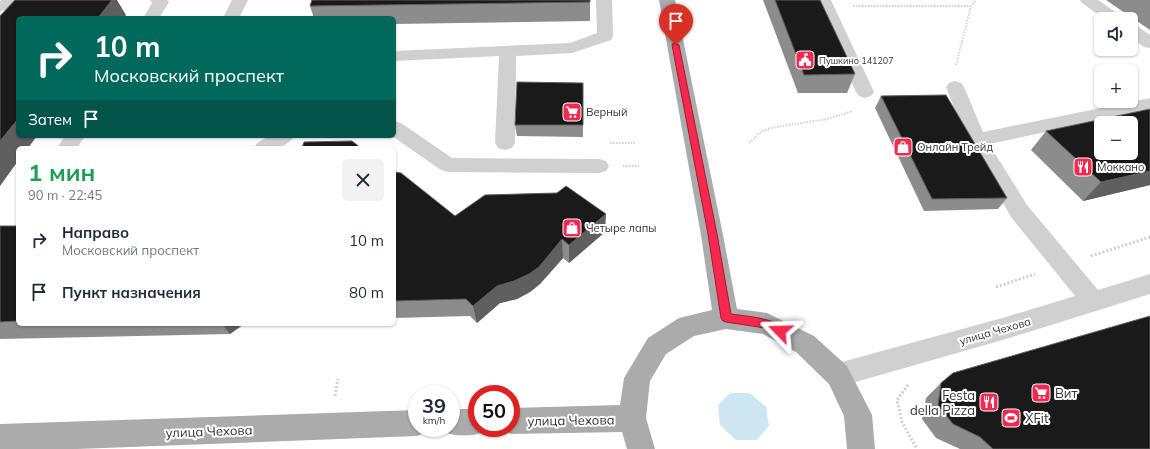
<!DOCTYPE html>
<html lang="ru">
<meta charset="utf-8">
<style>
:root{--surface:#fff;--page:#f2f2f3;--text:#1f2937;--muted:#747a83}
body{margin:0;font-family:Mulish,sans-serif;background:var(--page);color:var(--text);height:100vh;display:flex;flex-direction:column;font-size:15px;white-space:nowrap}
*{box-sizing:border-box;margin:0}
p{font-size:13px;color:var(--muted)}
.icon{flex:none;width:22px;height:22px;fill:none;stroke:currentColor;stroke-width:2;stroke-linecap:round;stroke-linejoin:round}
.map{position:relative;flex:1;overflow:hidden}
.drawer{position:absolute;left:16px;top:146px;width:380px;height:180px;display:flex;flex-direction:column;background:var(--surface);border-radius:6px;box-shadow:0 1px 3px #0004}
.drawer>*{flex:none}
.top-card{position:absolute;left:16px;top:16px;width:380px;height:122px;border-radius:6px;box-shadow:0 1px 3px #0004;background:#00695c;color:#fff;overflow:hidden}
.fabs{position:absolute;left:1094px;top:12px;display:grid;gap:8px}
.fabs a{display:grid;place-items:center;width:44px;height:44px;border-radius:6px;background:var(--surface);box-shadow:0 1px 3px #0004;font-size:20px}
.speed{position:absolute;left:408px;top:385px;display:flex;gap:8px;font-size:20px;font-weight:700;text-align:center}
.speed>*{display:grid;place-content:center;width:52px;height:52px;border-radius:50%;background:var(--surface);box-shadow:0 1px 3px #0004;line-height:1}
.speed small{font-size:10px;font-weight:400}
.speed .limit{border:6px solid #d22;background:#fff;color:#111}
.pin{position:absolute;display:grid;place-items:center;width:34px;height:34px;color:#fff;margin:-41px -17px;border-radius:50% 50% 50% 0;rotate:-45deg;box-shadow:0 0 4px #0007}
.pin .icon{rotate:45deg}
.me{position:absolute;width:44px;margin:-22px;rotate:292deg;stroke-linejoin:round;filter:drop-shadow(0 0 3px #0008)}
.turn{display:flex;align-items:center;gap:14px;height:84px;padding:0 12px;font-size:18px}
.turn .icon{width:52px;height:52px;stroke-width:2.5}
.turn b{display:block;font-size:28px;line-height:34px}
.then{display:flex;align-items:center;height:38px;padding:0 12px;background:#0003;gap:8px;font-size:15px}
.round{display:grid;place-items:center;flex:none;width:42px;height:42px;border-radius:6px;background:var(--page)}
.head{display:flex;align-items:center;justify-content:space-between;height:68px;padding:0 12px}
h1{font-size:24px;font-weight:700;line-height:30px;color:#1e9e55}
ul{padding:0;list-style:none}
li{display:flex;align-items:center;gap:12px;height:52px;padding:0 12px}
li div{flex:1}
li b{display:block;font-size:15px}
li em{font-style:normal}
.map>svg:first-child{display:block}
.water{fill:#cce7f1}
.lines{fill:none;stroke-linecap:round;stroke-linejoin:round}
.path-far1{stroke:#d0d0d0;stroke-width:2;stroke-dasharray:1.5 1.5;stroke-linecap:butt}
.path{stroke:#d0d0d0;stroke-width:3;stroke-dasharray:2 2;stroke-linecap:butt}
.minor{fill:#d0d0d0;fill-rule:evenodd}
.major{fill:#ababab;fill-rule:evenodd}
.wall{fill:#8c8c8c}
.shaded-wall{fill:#5f5f5f}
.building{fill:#1a1a1a;stroke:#5f5f5f;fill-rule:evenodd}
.route{fill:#f7284e;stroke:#a11a33}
.labels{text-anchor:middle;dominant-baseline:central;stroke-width:4;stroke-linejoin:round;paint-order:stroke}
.far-poi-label{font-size:9px;fill:#333;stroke:#fff;text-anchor:start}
.poi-label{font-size:11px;fill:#333;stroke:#fff;text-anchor:start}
.street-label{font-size:11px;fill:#333;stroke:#fff}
.near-poi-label{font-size:13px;fill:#333;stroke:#fff;text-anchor:start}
.near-street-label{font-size:13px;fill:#333;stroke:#fff}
</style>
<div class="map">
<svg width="1150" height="449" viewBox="0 0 1150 449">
<rect width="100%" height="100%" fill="#fff"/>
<path class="water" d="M730 393H750L766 407 769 426 757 440H736L720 425 718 405Z"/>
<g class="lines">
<g class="path-far1">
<path d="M853 6H971"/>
<path d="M956 65 971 6 976 0"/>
<path d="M610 143H635"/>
<path d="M749 143 762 131 776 127 827 119 853 111"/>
<path d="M623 166H639"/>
</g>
<g class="path">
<path d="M1091 256 1150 237"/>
<path d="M996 287 1035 274"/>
<path d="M908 385 897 400 902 422 917 449"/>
<path d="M335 396 338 379"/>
</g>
<g class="minor">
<path d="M2 0H22L20 3 0 12V1Z"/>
<path d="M150 0H167L169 2 159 18H143L152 3Z"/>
<path d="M232 0H248L239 18H223Z"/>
<path d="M596 0H612L613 36 611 40 572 53 516 56 515 143 512 148 505 150 498 148 495 143 499 56 394 61V51L570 43 597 33Z"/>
<path d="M815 0H831L874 92 871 96 865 98 859 96 856 92Z"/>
<path d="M1080 0H1098L1121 16 1123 19H1104L1082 3Z"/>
<path d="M1131 25 1137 26 1150 35V48L1144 47 1131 38Z"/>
<path d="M955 81 961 83 964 87 983 132 1150 98V110L989 144 1027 205 1098 290 1150 274V294L1006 339 838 387 829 384 825 375 829 366 838 363 1006 317 1075 296 1011 217 967 140 946 87 949 83Z"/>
<path d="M394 121 401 123 452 158 599 159 606 161 609 166 606 171 599 173 448 172 441 170 392 136H394Z"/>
<path d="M65 136H85L77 148H57Z"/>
<path d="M269 136H294C285 151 269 148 254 148L257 143Z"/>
</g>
<g class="major">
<path d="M659 0H675L723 235 737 309 767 313 814 336 847 366 872 415 875 449H847L844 416 829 384 796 352 763 334 726 329 694 336 666 354 650 381 646 418 655 449H627L622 432 511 434 501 430 500 428H511V408L620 405 624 378 648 338 679 318 712 310 701 235Z"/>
<path d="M451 409H477V428H488L487 431C472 437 456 437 441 431L440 428H451Z"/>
<path d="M417 410V428H429L427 432 417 436 77 449H0V424Z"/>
</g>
</g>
<g class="wall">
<path d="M590 0V21L394 24V18H314L310 6Z"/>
<path d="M763 0H820L855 74 847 93H798Z"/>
<path d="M1106 0H1150V30Z"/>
<path d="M583 83V137L517 136 515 125Z"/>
<path d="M881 96 1007 198 998 209 924 211 875 108Z"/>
<path d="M1046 131 1150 185 1083 201 1031 150Z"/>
<path d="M394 172 455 216 605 232 569 263 563 258 540 284 530 292 517 299 500 303 477 323 470 316 394 318Z"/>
<path d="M0 226H18V324H244L230 334 0 339Z"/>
<path d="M941 383 1150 449H960L936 438 922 419 926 398Z"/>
</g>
<g class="shaded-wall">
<path d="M112 0H117L126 15 124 18H98Z"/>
<path d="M18 119V136H37L28 148H18V161L0 186V141Z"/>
<path d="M1150 171V185L1083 201 1101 182Z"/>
<path d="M606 214 605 232 569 263V245Z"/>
<path d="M562 239 563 258 540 284 530 292 517 299 500 303 477 323 473 306 497 286Z"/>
<path d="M222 324H244L230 334Z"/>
</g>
<g class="building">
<path d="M15 0H112L98 18H18V119L0 141V16Z"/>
<path d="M312 0H590V2L310 6Z"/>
<path d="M775 0H820L855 74 804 75Z"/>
<path d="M517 82 583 83V125H515Z"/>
<path d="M946 95 1007 198 932 199 881 96Z"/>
<path d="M1150 109V171L1101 182 1046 131ZM1101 123H1131V153H1101Z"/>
<path d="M352 141 361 148H302L304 142Z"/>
<path d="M394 172 401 173 455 216 485 195 557 193 566 186 606 214 569 245 562 239 539 267 529 274 514 281 497 286 473 306 466 299 394 301Z"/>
<path d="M0 226H18V321L0 322Z"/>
<path d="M1150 316V449H993L980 437 953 424 938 405 941 383 953 373Z"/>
</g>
<path class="route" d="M673 43 679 45 717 234 731 314C744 316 779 318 785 331L783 334 780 335 765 328 726 322 723 321 721 318 708 234 672 45Z"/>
<defs>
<g id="civic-square" transform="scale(1)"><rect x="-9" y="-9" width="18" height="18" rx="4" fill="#f7284e" stroke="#fff"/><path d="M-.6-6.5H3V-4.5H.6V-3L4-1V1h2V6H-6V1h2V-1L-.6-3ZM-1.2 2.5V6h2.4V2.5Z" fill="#fff"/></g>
<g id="supermarket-square" transform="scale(1)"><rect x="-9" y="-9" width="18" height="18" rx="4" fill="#f7284e" stroke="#fff"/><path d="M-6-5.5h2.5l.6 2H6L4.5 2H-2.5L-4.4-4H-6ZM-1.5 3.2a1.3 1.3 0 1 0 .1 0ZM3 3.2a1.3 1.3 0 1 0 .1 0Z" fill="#fff"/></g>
<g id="shop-square" transform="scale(1)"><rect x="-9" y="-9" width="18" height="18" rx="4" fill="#f7284e" stroke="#fff"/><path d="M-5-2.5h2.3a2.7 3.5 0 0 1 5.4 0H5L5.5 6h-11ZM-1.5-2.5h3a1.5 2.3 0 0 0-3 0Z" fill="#fff"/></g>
<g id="restaurant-square" transform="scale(1)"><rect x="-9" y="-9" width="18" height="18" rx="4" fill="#f7284e" stroke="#fff"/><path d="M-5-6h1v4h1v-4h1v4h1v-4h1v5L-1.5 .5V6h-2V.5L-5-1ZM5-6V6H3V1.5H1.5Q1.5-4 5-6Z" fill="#fff"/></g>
<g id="stadium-square" transform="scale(1)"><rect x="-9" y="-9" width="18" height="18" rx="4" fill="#f7284e" stroke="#fff"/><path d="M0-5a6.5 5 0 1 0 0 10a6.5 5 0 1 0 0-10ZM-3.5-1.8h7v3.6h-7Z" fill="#fff"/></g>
</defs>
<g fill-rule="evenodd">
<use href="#civic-square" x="805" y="60"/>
<use href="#supermarket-square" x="572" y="112"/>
<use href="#shop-square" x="903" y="147"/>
<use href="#restaurant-square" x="1083" y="167"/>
<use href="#shop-square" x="572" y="228"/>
<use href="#supermarket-square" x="1041" y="393"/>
<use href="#restaurant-square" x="989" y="402"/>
<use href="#stadium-square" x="1011" y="418"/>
</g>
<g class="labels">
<g class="far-poi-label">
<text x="819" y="60">Пушкино 141207</text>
</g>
<g class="poi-label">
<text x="586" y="112">Верный</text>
<text x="917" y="147">Онлайн Трейд</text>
<text x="1097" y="167">Моккано</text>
<text x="586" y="228">Четыре лапы</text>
</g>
<g class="street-label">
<text transform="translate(995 331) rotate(-16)">улица Чехова</text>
</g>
<g class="near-poi-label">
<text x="1055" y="393">Вит</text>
<text x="975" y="395" text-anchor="end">Festa<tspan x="975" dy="15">della Pizza</tspan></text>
<text x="1025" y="418">XFit</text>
</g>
<g class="near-street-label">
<text transform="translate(571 420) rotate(-1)">улица Чехова</text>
<text transform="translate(209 431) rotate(-2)">улица Чехова</text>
</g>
</g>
</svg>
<div class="fabs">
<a><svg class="icon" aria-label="sound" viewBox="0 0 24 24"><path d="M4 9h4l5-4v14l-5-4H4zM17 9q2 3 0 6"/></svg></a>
<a>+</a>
<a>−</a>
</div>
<div class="speed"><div>39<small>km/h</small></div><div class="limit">50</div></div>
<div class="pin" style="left:676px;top:45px;background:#d93025"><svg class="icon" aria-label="arrive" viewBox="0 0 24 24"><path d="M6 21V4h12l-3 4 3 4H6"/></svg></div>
<svg class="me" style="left:780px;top:331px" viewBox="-20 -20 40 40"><path d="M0-17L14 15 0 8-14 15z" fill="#f7284e" stroke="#fff" stroke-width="4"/></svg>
<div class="top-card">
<div class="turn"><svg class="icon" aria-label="right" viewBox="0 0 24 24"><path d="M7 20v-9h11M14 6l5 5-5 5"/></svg><div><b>10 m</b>Московский проспект</div></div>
<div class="then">Затем<svg class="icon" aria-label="arrive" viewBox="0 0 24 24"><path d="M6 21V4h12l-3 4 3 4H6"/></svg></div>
</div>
<section class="drawer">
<div class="head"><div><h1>1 мин</h1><p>90 m · 22:45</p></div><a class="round"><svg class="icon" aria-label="close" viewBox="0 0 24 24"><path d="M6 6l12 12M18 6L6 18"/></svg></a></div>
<ul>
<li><svg class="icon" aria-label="right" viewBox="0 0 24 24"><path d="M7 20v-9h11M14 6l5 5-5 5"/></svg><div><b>Направо</b><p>Московский проспект</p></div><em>10 m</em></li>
<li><svg class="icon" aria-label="arrive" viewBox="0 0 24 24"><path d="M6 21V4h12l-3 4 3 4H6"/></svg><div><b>Пункт назначения</b></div><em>80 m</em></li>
</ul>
</section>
</div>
